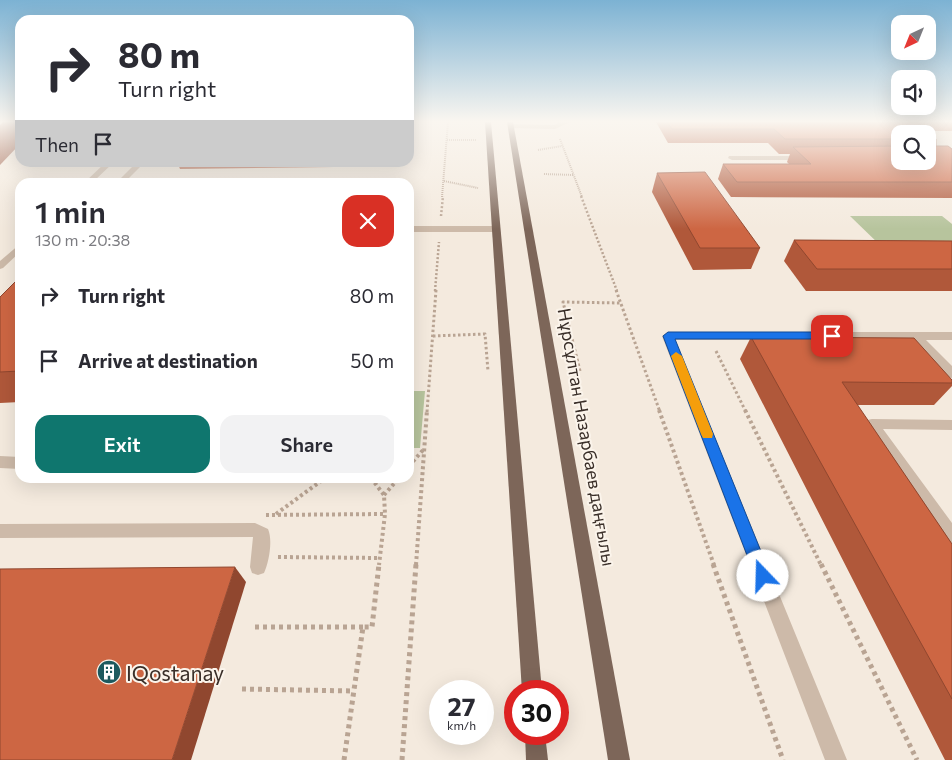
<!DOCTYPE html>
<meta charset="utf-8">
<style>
:root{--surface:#fff;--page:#f2f2f3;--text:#2b2b33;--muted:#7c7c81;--accent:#0f766e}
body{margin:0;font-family:Commissioner,sans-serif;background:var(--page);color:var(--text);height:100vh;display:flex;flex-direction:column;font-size:19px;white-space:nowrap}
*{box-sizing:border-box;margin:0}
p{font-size:16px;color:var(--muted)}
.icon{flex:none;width:28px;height:28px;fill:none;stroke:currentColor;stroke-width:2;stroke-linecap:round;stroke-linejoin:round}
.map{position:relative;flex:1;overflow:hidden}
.drawer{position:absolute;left:15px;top:178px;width:399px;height:305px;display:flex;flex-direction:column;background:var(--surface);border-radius:15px;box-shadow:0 5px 20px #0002}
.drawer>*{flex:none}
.hud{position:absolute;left:15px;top:15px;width:399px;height:152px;border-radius:15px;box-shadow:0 5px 20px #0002;background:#fff;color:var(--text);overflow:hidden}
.needle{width:32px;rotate:223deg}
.fabs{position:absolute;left:891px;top:15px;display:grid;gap:10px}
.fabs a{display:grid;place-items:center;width:45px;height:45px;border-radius:10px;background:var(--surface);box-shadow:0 5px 20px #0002;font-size:25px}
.speed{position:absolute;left:429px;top:680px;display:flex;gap:10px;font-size:25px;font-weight:700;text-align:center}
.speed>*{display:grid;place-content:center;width:65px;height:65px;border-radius:50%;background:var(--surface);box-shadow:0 5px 20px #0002;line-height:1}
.speed small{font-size:12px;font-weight:400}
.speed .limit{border:8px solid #d22;background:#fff;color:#111}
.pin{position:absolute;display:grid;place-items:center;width:42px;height:42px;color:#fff;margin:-21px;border-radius:10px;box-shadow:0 2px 8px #0006}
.me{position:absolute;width:55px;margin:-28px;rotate:339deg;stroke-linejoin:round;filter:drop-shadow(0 0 4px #0008)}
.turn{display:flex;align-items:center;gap:18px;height:105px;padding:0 20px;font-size:22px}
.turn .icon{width:65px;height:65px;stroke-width:2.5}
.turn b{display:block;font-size:35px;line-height:42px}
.then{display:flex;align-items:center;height:48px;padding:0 20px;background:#0003;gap:10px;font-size:19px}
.round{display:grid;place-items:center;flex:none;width:52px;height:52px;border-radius:15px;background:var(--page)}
.headline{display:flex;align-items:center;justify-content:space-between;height:85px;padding:0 20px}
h1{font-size:30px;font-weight:600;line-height:38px}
.primary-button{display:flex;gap:10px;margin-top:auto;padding:10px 20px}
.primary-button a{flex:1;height:58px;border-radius:15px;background:var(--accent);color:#fff;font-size:20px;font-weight:600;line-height:58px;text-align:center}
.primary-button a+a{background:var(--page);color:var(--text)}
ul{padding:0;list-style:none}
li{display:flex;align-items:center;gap:15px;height:65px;padding:0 20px}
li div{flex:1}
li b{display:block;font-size:19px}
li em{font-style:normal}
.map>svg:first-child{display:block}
.green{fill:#b7c49d}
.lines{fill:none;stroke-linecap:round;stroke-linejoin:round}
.path-far4{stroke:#b9a493;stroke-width:2;stroke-dasharray:1 1;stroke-linecap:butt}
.path-far3{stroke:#b9a493;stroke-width:2.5;stroke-dasharray:2 2;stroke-linecap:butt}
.path-far2{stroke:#b9a493;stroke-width:3;stroke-dasharray:2.5 2.5;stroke-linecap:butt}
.path-far1{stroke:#b9a493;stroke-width:4;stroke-dasharray:3 3;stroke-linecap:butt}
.path{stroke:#b9a493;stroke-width:5;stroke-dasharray:4 4;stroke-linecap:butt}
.service{fill:#cdbaa9;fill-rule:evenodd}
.minor{fill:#cdbaa9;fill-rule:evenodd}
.primary{fill:#7d6659;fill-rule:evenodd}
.wall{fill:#b0583a;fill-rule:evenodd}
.shaded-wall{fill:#90472f}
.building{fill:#cd6643;stroke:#90472f}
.route{fill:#1a73e8;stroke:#114b97}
.slow{fill:#f59e0b}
.labels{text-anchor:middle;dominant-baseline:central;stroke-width:4;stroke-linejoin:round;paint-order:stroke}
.street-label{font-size:18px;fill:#3a2f29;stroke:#fbf4eb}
.near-poi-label{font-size:21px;fill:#3a2f29;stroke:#fbf4eb;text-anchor:start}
</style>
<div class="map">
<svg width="952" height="760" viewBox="0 0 952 760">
<rect width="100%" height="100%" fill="#f4eade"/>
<g class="green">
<path d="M850 216H942L952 224V248H883Z"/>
<path d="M409 391H425L420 448H409Z"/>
</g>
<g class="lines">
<g class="path-far4">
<path d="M560 139 582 197"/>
<path d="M447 140H476"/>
<path d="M538 150 562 146"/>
<path d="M544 174 573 175"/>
<path d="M444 181 478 188"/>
<path d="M442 197 448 122"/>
</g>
<g class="path-far3">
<path d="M581 196 617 291"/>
<path d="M441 216 443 196"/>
<path d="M435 291 439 242"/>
</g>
<g class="path-far2">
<path d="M616 290 660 412"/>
<path d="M433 336 485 334 488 371"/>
<path d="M716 351 746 412"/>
<path d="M580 371 563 302 621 303"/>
<path d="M427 412 436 290"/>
</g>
<g class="path-far1">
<path d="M659 410 714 565"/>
<path d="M745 410 821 565"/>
<path d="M409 466 423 450"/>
<path d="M371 478 384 495 385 514"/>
<path d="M384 495 399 478"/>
<path d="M276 514 325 478"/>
<path d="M266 515 385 514 379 565"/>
<path d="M278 557 380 558"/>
<path d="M416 565 427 410"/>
</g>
<g class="path">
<path d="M713 564 783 760"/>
<path d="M821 564 917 760"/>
<path d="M255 627H363"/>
<path d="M242 689 354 691"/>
<path d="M344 760 363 627H372L379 564"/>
<path d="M402 760 416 564"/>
</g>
<g class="service">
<path d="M561 122H570L555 129 511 128 508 126 511 124 554 125Z"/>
<path d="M729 156H805L809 158 805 160H732L728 158Z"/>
<path d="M106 162H114L93 182H85Z"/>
<path d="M137 162H145L125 182H117Z"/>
<path d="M409 226H496L500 229 496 232H409Z"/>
<path d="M20 244V252L3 268 0 269V261Z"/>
<path d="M0 456 20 457V469L0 468Z"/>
<path d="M255 523 268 529C273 540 269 562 264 573L258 575 252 573 250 567 253 537 0 538V524Z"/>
</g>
<g class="minor">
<path d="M668 332H952V340H926L952 366V378L948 377 913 340H675L847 760H825L662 336Z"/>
<path d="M872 419 952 420V430L883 429 952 523V543L946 541 867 428 865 424 867 420Z"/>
</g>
<g class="primary">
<path d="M485 122H491L542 691H522Z"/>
<path d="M507 122H513L630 760H608Z"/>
<path d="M525 734H545L548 760H526Z"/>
</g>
</g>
<g class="wall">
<path d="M656 122H952V131H924L936 139V146H948L952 149V198L731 197 718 179 723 164H789L787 162 790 154H779L768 143H668ZM900 134H928V161H900Z"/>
<path d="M177 162H336L334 167 180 169Z"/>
<path d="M657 173 760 248 751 269 693 270 652 192Z"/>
<path d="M794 240 952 241V291H806L784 261Z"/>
<path d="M20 280V402L0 403V297Z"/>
<path d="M751 337 952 380V386L934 405H857L952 544V760H945L740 359Z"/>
</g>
<g class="shaded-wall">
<path d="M3 122H20V144L0 165V125Z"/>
<path d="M235 567 246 582 191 760H172Z"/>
</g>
<g class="building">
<path d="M667 122H910L936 139V146H948L952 149V182H737L723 164H811L793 147 900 146V161H928V134H900V139H785L774 129H672Z"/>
<path d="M705 172 760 248H700L657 173Z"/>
<path d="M794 240 952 241V269H817Z"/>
<path d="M17 280H20V371L0 372V297Z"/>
<path d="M751 337 914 338 952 380V383L842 382 952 544V699Z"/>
<path d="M235 567 172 760H0V569Z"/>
</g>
<linearGradient id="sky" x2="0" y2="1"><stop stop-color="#7cb2d3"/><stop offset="0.53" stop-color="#faf6f0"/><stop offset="1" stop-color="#faf6f0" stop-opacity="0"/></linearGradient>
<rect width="952" height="229" fill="url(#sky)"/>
<path class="route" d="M668 332H832L838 336 832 339H675L771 576 768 581 763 583 757 581 755 576 663 336Z"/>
<path class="slow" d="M676 352 682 356 713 434 712 438H703L701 434 671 356Z"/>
<defs>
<g id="building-disc" transform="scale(1.25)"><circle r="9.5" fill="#1c595e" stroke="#fbf4eb"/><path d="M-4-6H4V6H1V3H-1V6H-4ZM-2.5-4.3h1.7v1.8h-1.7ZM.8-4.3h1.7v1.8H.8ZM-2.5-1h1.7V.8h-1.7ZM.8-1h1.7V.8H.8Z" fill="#fff"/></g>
</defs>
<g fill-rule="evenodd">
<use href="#building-disc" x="109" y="672"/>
</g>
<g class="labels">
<g class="street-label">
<text transform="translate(587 437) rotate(80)">Нұрсұлтан Назарбаев даңғылы</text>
</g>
<g class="near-poi-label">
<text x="126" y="672">IQostanay</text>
</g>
</g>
</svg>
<div class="fabs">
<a><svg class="needle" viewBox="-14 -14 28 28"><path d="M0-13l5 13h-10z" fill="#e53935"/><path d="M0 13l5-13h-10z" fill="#7c7c81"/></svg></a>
<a><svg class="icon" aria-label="sound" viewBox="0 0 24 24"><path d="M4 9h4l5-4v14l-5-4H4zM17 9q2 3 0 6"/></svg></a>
<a><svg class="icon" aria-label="search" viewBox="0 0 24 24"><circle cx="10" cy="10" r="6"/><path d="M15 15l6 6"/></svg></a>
</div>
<div class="speed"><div>27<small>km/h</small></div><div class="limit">30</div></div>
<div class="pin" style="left:832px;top:336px;background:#d93025"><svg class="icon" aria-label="arrive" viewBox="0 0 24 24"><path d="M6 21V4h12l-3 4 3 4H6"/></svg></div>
<svg class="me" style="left:763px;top:576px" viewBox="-20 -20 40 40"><circle r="19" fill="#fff"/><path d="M0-13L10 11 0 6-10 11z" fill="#1a73e8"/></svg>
<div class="hud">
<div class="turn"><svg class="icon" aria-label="right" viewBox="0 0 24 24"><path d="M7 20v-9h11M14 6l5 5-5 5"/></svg><div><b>80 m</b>Turn right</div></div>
<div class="then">Then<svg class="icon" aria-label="arrive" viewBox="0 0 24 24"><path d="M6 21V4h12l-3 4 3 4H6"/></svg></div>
</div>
<section class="drawer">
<div class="headline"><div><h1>1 min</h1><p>130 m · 20:38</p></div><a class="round" style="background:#d93025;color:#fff"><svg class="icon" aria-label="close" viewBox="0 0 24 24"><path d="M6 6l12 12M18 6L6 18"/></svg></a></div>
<ul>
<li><svg class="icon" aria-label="right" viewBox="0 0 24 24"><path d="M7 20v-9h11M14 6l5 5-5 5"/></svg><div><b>Turn right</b></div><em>80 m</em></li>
<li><svg class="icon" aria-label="arrive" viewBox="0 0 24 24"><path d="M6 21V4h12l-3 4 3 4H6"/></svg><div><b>Arrive at destination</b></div><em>50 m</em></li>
</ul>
<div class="primary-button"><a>Exit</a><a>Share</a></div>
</section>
</div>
